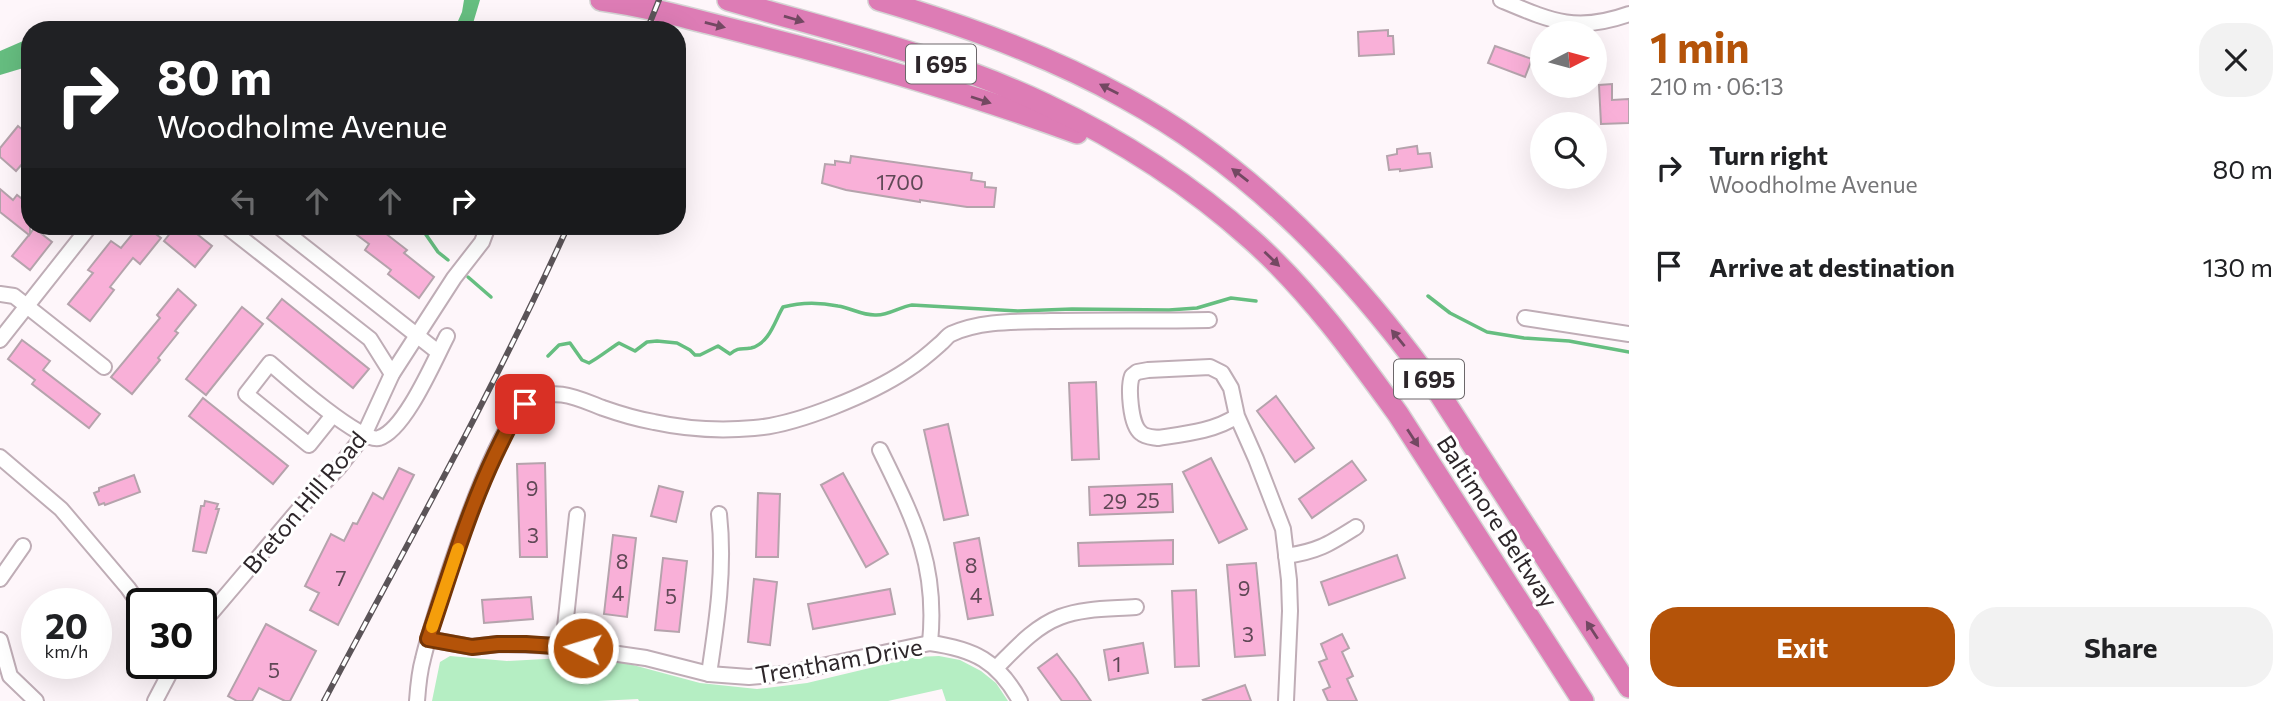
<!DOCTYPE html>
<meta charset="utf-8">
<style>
:root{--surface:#fff;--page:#f2f2f2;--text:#202124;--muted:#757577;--accent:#b45309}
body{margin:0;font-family:Commissioner,sans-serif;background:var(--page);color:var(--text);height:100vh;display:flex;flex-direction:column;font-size:26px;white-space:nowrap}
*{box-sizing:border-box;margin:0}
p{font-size:23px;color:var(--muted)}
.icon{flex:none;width:38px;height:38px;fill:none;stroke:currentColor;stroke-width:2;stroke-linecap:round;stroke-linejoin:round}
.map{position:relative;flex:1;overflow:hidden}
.details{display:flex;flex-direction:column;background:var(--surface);width:665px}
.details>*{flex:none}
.top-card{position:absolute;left:21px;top:21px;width:665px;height:214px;border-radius:28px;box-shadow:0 7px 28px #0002;background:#202124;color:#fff;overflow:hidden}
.needle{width:46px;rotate:84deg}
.tools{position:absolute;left:1530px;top:21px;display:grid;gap:14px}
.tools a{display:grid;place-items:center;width:77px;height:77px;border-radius:50%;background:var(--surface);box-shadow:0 7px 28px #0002;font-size:35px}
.speed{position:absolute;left:21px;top:588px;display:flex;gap:14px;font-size:35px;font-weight:700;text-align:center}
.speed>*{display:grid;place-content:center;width:91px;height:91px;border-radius:50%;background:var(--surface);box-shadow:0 7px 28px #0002;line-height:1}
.speed small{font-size:18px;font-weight:400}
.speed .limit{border:4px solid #111;border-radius:10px;background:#fff;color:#111}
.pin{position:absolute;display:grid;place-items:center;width:60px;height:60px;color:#fff;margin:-30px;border-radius:14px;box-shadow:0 4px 10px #0006}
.me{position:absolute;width:77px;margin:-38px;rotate:275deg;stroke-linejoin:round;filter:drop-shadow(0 0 5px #0008)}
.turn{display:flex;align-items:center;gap:24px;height:147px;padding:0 21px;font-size:32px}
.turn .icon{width:91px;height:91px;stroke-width:2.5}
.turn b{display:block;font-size:49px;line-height:60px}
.lanes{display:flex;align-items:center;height:66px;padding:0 21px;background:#0003;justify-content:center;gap:35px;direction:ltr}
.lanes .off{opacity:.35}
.round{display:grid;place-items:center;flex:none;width:74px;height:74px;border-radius:28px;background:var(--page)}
.head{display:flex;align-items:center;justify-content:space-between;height:119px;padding:0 21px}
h1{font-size:42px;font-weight:700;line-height:52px;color:var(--accent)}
.action{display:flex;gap:14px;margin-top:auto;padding:14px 21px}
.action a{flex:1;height:80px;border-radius:28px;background:var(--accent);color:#fff;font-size:28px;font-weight:700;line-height:80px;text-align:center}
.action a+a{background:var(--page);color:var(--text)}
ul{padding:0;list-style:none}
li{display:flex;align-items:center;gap:21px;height:98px;padding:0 21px}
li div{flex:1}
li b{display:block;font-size:26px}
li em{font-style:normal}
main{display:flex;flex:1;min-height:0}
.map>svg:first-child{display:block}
.green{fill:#b5eec3}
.water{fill:#66be80}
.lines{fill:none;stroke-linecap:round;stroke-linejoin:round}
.stream{stroke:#66be80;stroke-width:3.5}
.building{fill:#f9b0d8;stroke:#b5a3ac;stroke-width:2}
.minor-casing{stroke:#bfadb6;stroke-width:18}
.highway-casing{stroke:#d5d4d4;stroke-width:24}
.minor{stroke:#fff;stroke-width:14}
.highway{stroke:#dd7cb5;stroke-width:21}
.rail-casing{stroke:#5b5458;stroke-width:6}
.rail{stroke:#fff;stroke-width:3.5;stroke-dasharray:10;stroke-linecap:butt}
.oneway{fill:#734862}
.route-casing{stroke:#753606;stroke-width:18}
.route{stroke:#b45309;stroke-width:12}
.slow{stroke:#f59e0b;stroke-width:12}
.labels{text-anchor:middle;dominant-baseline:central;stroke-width:6;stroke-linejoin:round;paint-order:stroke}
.number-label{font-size:21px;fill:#604856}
.shield{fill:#fff;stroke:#6c676a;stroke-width:2}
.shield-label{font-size:23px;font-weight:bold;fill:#2d262a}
.street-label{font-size:24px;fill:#2d262a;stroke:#fff}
</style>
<main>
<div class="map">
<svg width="1629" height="701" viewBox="0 0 1629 701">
<rect width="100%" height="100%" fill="#fef6fa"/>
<path class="green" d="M450 656 507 661 582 657 607 658 700 683 757 689 807 683 916 657 939 656 960 660 981 671 996 683 1008 701H946L942 689 888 701H639L638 699 598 701H432L440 662Z"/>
<g class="water">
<path d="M464 0H480L471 30H454L462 12Z"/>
<path d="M122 22 169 30H55L70 26Z"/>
<path d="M30 38V66L0 75V51Z"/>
</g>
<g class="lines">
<g class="stream">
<path d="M420 226 438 252 448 260"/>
<path d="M468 277 491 297"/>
<path d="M1428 296 1450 313 1487 332 1524 338 1569 341 1629 352"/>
<path d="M548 356 559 345 570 343 582 360 589 363C600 357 608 350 619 343L635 351 647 342 657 341 677 343 690 350 695 355H700L718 346 730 354C740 346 741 350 751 348 770 343 775 320 783 307 801 302 819 302 838 306 851 308 861 315 875 315 888 316 899 307 912 305L1018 311 1072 309 1169 310 1197 308 1231 298 1256 301"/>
</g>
</g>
<g class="building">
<path d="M1388 30V36H1393L1394 54 1359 56 1358 32Z"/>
<path d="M1495 46 1532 59 1525 77 1488 63Z"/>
<path d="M1612 84V100L1629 99V123L1601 124 1599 85Z"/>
<path d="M18 126 30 136V155L16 171 0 157V148Z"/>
<path d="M1417 146 1418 154 1430 153 1432 167 1400 171V169L1389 170 1387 156 1397 154V149Z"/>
<path d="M851 156 972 173 971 180 985 182V187L996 188 994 207H967L920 200V202L846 190 822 183 825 164 835 165V161L850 163Z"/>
<path d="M0 189 13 200 17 195 30 205V234L34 228 52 242 30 270 12 256 29 235 0 212Z"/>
<path d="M139 226H145L161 238 140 264 133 258 110 287 114 290 90 321 68 304 93 273 88 270 111 241 121 248Z"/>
<path d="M176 226H187L212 246 195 267 164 241Z"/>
<path d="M345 226H376L407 250 404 253 434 277 419 298 388 274 391 270 365 250 369 244Z"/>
<path d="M178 289 196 305 175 331 178 333 158 358 160 360 132 394 111 377 160 318 157 315Z"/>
<path d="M282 299 369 369 353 388 267 318Z"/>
<path d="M242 307 263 324 206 395 186 379Z"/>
<path d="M22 340 50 361 43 370 100 414 89 428 32 384 35 380 8 359Z"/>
<path d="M1096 382 1099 459 1072 460 1069 383Z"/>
<path d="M1276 396 1314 448 1295 462 1257 411Z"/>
<path d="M203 398 288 466 273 484 189 416Z"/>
<path d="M948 424 968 515 944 520 924 430Z"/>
<path d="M1211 458 1247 529 1219 543 1183 472Z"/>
<path d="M1352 461 1366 480 1312 518 1299 499Z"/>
<path d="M545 463 547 557H520L517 464Z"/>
<path d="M399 468 414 475 338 625 310 610 319 593 305 586 331 534 344 541 353 523 357 524 373 493 383 499Z"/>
<path d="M843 473 888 554 866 567 821 485Z"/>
<path d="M134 475 140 492 105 505 104 503 99 505 94 493 99 491V488Z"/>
<path d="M1172 484 1173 512 1090 515 1089 487Z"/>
<path d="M659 486 683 492 676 522 651 516Z"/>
<path d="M758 493 780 494 778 557H756Z"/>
<path d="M205 501 218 504 216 509H219L206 553 193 551 201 506H204Z"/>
<path d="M613 535 636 538 627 617 604 614Z"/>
<path d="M979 538 993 615 968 619 954 543Z"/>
<path d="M1173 540V564L1079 566 1078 543Z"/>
<path d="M1397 555 1405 578 1329 605 1321 582Z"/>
<path d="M663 558 687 561 679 632 655 630Z"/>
<path d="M1256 563 1265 655 1235 657 1227 565Z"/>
<path d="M754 579 777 582 770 645 748 642Z"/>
<path d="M890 589 895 614 813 629 808 604Z"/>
<path d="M1196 590 1199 666 1175 667 1172 591Z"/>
<path d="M531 597 533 619 484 623 482 600Z"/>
<path d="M266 624 316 651 290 701H285L259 688 252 701H237L228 696Z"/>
<path d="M1342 634 1349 648 1342 652 1353 676 1347 679 1357 701H1328L1323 690 1330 687 1319 662 1327 659 1321 644Z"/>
<path d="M1143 643 1148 673 1109 680 1104 650Z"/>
<path d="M1057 654 1076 679 1091 701H1062L1038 668Z"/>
<path d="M1245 685 1251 701H1204L1203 700Z"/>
</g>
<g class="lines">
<g class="minor-casing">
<g id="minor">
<path d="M1501 0C1551 21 1576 33 1629 14"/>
<path d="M226 226 370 339 392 374"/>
<path d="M278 226 438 352"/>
<path d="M0 294 14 296 104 367"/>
<path d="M1525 318 1629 334"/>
<path d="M0 340 90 226"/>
<path d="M333 415 309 445 246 394 270 363C286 377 362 444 379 438 405 430 434 361 447 336"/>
<path d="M1237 416C1215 431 1184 434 1158 438 1152 437 1145 437 1141 433 1130 425 1128 387 1132 376L1137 372 1148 370 1210 367 1222 373 1231 388 1237 416 1256 459 1283 529 1289 580 1290 611 1286 701"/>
<path d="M880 450C913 518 938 564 930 643"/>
<path d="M0 457 61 509 128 588 142 608"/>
<path d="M1286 556C1319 551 1329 544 1356 527"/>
<path d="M0 579 23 546"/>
<path d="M201 625 301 507 339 467 364 435 392 374 454 278 482 242 488 226"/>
<path d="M428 639 472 647 498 644 563 646 646 658 709 674 749 677 784 674 930 643C974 649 998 661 1020 701"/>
<path d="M0 640 10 676 36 701"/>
<path d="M563 646 577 515"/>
<path d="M996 668C1015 649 1034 627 1060 617 1083 608 1111 609 1136 607"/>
<path d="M709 674C717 621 725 568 719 514"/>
<path d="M155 701 175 663"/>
<path d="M417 701C418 687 419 673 423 659 434 613 493 424 528 402 555 386 577 398 603 408 620 414 637 419 654 422 686 429 721 431 754 428 797 425 871 394 907 370 918 363 930 353 940 344 944 341 947 336 951 334 982 320 1018 322 1051 321 1103 320 1156 321 1209 320"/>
</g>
</g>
<g class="highway-casing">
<g id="highway">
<path d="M601 0C652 7 702 22 751 34 861 62 971 94 1077 133"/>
<path d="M728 0C834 31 944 56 1045 104 1119 139 1191 185 1252 240 1308 290 1354 353 1398 414L1583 701"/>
<path d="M879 0C964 25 1048 55 1125 98 1254 168 1354 275 1439 393L1629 687"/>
</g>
</g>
<use href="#minor" class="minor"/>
<use href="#highway" class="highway"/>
<g class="rail-casing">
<g id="rail">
<path d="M647 30 659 0"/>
<path d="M324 701C407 544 495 388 568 226"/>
</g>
</g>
<use href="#rail" class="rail"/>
</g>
<defs><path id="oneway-solid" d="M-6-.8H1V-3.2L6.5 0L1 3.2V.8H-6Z" transform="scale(1.75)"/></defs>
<g class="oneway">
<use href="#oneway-solid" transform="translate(794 19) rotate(16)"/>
<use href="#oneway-solid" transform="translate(715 25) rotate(14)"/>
<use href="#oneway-solid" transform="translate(1109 89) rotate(-153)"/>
<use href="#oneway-solid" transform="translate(981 100) rotate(18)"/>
<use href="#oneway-solid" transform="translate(1240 175) rotate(-142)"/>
<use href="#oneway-solid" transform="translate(1272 259) rotate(44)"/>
<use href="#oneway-solid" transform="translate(1398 338) rotate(-129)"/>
<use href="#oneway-solid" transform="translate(1413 438) rotate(57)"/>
<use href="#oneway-solid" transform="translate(1592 630) rotate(-123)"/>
</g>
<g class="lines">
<g class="route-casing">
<path id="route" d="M525 404C511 419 504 437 495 455 467 514 449 577 428 639L472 647 498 644H526L583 648"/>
</g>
<use href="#route" class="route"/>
<path class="slow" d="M432 627 458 549"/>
</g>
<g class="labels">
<g class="number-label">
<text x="900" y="181">1700</text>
<text x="532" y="487">9</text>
<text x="1148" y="499">25</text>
<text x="1115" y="500">29</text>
<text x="533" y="534">3</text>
<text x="622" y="560">8</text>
<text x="971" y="564">8</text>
<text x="341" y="577">7</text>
<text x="1244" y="587">9</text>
<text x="618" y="592">4</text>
<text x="976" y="594">4</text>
<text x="671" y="595">5</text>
<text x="1248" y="633">3</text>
<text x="1117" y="663">1</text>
<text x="274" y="669">5</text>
</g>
<g class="shield">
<rect x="906" y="44.5" width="70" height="39" rx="5"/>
<rect x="1394" y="359.5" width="70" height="39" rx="5"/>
</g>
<g class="shield-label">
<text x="941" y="64">I 695</text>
<text x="1429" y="379">I 695</text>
</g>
<g class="street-label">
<text transform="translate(304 502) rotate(-50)">Breton Hill Road</text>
<text transform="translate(1498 521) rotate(57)">Baltimore Beltway</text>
<text transform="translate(839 660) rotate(-10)">Trentham Drive</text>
</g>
</g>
</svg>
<div class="tools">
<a><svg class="needle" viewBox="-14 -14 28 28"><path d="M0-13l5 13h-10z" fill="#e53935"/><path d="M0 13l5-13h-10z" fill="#757577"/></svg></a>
<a><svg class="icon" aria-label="search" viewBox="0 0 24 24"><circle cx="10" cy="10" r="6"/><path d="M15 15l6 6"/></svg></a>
</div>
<div class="speed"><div>20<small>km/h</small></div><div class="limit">30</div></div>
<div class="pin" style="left:525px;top:404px;background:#d93025"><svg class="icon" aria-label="arrive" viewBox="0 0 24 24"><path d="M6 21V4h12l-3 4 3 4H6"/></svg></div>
<svg class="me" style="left:583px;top:648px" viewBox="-20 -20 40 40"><circle r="17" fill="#b45309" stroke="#fff" stroke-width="3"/><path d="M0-11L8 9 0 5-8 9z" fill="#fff"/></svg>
<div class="top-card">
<div class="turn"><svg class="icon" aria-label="right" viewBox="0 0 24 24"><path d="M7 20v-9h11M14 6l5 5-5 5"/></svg><div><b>80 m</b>Woodholme Avenue</div></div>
<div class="lanes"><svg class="icon off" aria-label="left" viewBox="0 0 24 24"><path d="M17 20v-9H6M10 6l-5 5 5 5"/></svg><svg class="icon off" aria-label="ahead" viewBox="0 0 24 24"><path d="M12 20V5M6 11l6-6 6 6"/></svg><svg class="icon off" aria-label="ahead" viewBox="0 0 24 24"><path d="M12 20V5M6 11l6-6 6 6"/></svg><svg class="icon" aria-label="right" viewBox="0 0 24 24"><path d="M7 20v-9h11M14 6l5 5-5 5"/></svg></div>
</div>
</div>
<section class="details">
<div class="head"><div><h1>1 min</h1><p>210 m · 06:13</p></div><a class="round"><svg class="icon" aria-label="close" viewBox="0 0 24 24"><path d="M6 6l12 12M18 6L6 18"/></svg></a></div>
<ul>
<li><svg class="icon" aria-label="right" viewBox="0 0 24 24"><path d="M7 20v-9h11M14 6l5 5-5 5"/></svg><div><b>Turn right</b><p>Woodholme Avenue</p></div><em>80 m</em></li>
<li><svg class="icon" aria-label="arrive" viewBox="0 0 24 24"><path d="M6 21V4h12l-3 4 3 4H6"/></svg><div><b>Arrive at destination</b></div><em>130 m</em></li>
</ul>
<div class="action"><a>Exit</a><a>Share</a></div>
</section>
</main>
